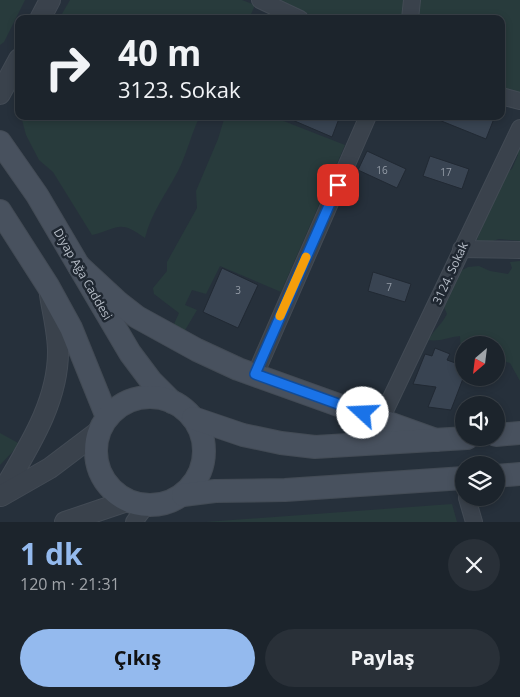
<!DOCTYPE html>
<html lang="tr">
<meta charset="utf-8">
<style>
:root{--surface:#1c242c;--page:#293038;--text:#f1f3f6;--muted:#a0a4a9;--line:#3a4148;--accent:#94baee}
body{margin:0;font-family:"Open Sans",sans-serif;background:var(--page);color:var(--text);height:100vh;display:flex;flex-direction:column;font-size:19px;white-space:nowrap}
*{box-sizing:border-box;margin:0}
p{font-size:16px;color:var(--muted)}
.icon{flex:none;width:28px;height:28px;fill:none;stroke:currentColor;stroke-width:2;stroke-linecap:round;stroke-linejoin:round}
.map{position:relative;height:522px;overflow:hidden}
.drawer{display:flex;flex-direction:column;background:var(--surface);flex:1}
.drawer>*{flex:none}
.banner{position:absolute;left:15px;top:15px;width:490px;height:105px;border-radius:10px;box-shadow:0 2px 8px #0003,0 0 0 1px var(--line);background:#1c242c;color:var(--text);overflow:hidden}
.needle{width:32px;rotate:208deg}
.buttons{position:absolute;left:455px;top:336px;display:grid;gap:10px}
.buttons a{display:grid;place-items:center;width:50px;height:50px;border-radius:50%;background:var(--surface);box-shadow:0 2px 8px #0003,0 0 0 1px var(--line);font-size:25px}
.pin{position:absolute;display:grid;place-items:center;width:42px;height:42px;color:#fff;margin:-21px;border-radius:10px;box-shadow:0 2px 8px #0006}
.me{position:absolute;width:55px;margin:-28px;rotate:290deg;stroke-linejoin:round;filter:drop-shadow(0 0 4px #0008)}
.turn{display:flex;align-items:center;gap:18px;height:105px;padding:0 20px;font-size:22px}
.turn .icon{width:65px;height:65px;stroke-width:2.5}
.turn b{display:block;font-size:35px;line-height:42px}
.round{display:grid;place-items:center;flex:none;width:52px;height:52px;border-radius:26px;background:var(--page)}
.summary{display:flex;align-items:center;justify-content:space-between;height:85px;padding:0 20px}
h1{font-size:30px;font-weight:700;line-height:38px;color:var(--accent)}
.button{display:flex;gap:10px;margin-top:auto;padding:10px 20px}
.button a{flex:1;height:58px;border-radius:30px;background:var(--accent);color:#111;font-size:20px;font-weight:700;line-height:58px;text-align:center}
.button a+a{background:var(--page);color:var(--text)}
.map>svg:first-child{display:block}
.green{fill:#283b3c}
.building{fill:#394452;stroke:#212933}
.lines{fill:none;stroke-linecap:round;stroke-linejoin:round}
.minor-casing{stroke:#434b55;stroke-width:18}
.tertiary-casing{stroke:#434b55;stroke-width:22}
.secondary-casing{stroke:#434b55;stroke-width:24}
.minor{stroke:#3a424c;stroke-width:16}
.tertiary{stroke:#3a424c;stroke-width:20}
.secondary{stroke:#48515e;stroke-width:22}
.route-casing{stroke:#114b97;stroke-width:12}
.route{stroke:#1a73e8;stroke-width:9}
.slow{stroke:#f59e0b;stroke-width:9}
.labels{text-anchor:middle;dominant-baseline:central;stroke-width:5;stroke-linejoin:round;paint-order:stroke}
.number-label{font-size:10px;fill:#959da8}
.street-label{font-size:12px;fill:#b6bdc7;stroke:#1f2731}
</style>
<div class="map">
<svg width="520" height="522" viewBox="0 0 520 522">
<rect width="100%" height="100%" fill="#26303b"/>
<g class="green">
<path d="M0 0H25L4 42 0 45Z"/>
<path d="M70 0H242L255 5 249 19H59Z"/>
<path d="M278 0H407L404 19H319Z"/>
<path d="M419 0H520V93L501 88V19H415Z"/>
<path d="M21 116H200C191 134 187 154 178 171 166 194 151 213 145 238 119 219 119 228 92 235L53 172 39 160 26 135Z"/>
<path d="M225 116H282L281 120 345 145 281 292 220 266 206 294 192 290 185 305 197 310 184 332 178 330 174 324 179 313 154 294 153 288 167 271V262L197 208 196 191 218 139Z"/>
<path d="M520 141V241L499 239 483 244 476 242 504 174 512 169 518 155 515 151Z"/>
<path d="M520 261V381L510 363 496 359V345H464V353L461 352 460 336C449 337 440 342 428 340 434 330 442 324 447 314L443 305 459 272 468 267 479 266 490 271 508 274 512 268 510 262Z"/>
<path d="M0 433 20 444 0 465Z"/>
<path d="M452 504 457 522H205Z"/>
</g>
<g class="building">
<path d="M283 116H340L332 137Z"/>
<path d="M429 116H495L486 139Z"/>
<path d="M367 151 406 169 397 188 358 170Z"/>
<path d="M430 156 469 169 462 189 423 176Z"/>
<path d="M222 268 258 285 238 328 203 312Z"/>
<path d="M373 272 411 284 405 302 368 291Z"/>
<path d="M435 348 450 354 447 360 464 366V376L451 410 428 407 436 387 413 384 425 354 432 356Z"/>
</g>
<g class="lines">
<g class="minor-casing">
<g id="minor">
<path d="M260 0 300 19"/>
<path d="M410 19 412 0"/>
<path d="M501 96 520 101"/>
<path d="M461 249 520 250"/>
<path d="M255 375 368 116"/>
<path d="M381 419 520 128"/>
<path d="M467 498 474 522"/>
<path d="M134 522 146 506"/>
</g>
</g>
<g class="tertiary-casing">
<g id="tertiary">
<path d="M40 19 50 0"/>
<path d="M0 94 19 59"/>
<path d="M0 496C25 452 58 405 58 352 58 333 53 314 50 295"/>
<path d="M1 496 50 468 99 431"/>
<path d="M65 522 127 501"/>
</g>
</g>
<g class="secondary-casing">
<g id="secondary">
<path d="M0 142 37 195 130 353 151 381 172 402"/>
<path d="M0 211 48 286 71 328 107 417"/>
<path d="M79 266 119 303 137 317 197 350 238 369 436 440"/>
<circle cx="150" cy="451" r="54"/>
<path d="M193 418 243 435 281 443 315 447 467 438"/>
<path d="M496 435 520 433"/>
<path d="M496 476 520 474"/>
<path d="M183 495 215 491 285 490 464 478"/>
</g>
</g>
<use href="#minor" class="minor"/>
<use href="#tertiary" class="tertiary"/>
<use href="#secondary" class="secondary"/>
</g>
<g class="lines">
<g class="route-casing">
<path id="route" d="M338 185 255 374 363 413"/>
</g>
<use href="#route" class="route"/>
<path class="slow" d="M280 316 306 257"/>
</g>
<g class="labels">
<g class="number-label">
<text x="382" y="170">16</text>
<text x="446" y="172">17</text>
<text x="389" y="287">7</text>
<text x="238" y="290">3</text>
</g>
<g class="street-label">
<text transform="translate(450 273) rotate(-65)">3124. Sokak</text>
<text transform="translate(83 274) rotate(60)">Diyap Ağa Caddesi</text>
</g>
</g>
</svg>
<div class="buttons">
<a><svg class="needle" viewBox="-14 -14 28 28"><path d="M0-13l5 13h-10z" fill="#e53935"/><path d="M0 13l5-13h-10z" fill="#a0a4a9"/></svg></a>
<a><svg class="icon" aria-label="sound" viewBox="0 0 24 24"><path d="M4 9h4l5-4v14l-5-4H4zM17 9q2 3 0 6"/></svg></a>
<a><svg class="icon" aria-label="layers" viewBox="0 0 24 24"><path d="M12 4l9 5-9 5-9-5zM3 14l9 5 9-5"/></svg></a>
</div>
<div class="pin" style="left:338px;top:185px;background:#d93025"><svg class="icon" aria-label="arrive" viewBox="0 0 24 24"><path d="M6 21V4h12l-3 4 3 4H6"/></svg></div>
<svg class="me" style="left:363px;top:413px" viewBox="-20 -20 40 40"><circle r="19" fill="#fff"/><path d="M0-13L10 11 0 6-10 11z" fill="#1a73e8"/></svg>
<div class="banner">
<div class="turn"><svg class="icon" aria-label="right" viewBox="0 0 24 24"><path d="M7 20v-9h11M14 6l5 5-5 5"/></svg><div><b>40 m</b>3123. Sokak</div></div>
</div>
</div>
<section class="drawer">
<div class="summary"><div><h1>1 dk</h1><p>120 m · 21:31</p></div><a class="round"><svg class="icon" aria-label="close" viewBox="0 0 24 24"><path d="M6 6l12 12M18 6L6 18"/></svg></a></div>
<div class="button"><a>Çıkış</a><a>Paylaş</a></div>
</section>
